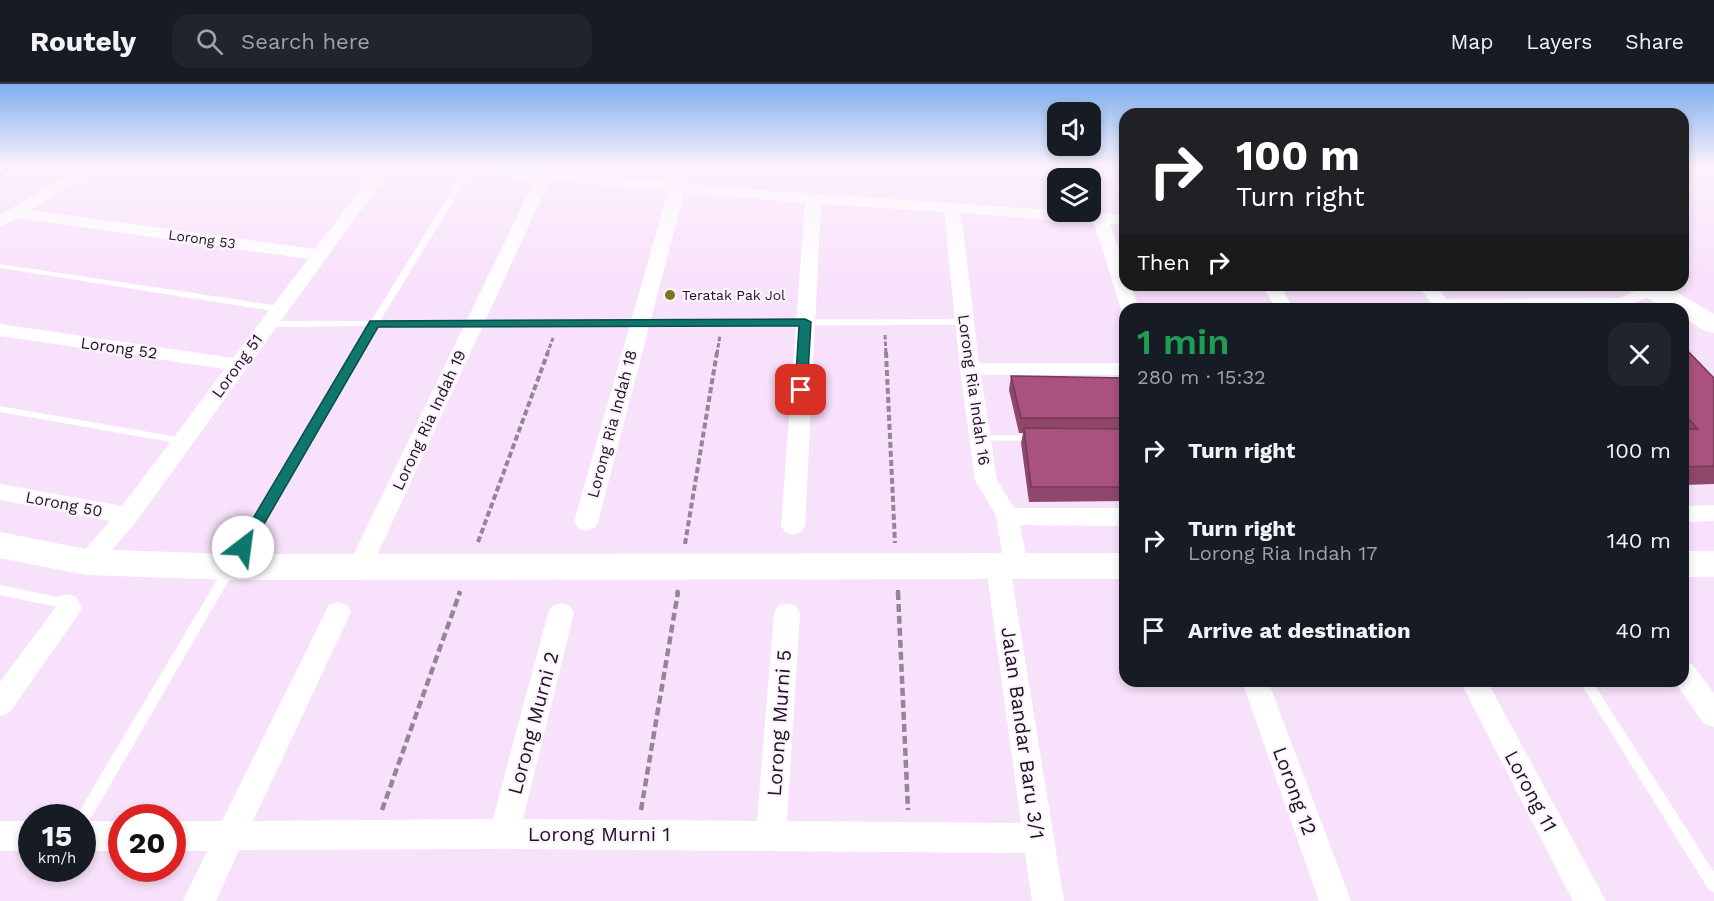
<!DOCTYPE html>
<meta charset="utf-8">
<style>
:root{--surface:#171b24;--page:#20242c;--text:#f1f3f6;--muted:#9ea1a6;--line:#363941}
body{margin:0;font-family:"Work Sans",sans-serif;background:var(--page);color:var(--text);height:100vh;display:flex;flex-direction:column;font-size:22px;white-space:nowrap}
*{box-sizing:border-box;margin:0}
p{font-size:20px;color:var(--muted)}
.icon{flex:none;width:33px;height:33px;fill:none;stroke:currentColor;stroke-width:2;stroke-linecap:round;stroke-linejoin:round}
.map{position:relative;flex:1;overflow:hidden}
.panel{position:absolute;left:1119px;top:219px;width:570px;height:384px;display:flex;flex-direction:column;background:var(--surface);border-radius:18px;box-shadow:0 3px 9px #0003}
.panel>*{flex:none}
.guide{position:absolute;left:1119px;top:24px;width:570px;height:183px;border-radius:18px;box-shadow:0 3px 9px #0003;background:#202124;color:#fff;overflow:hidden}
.buttons{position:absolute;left:1047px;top:18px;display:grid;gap:12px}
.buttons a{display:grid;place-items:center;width:54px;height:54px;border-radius:12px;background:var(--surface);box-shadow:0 3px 9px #0003;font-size:30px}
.speed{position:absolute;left:18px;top:720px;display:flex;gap:12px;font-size:30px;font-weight:700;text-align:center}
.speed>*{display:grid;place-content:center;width:78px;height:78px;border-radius:50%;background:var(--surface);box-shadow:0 3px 9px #0003;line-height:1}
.speed small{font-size:15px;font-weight:400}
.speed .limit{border:9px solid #d22;background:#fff;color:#111}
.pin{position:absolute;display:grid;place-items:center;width:51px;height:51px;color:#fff;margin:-26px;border-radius:12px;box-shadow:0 3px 9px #0006}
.me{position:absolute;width:66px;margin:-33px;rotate:30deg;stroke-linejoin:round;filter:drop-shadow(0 0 4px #0008)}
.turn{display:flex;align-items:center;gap:21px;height:126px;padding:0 18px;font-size:27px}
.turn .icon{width:78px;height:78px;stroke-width:2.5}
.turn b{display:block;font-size:42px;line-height:51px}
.then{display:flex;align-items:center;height:57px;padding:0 18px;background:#0003;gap:12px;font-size:22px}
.round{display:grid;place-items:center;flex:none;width:63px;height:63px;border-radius:18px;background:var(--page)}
.summary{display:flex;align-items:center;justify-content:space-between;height:102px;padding:0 18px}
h1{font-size:36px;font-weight:600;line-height:45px;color:#1e9e55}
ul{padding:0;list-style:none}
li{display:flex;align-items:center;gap:18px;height:90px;padding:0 18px}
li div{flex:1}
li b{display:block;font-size:22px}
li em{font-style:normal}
header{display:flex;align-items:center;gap:36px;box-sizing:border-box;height:84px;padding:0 30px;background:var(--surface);border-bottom:2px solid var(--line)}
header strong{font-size:28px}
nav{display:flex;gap:33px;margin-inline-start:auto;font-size:21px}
.search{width:420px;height:54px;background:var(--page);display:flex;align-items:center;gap:15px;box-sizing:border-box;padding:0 21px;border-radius:18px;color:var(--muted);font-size:22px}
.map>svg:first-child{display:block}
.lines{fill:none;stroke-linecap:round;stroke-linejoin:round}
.path-far2{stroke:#968598;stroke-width:3;stroke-dasharray:4.5 2;stroke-linecap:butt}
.path-far1{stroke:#968598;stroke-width:4;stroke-dasharray:6 3;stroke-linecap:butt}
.path{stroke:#968598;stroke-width:4.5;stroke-dasharray:8 4;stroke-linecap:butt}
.lane{fill:#fff;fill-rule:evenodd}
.street{fill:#fff;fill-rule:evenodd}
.secondary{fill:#fff;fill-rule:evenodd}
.wall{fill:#90476c}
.building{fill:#a8527d;stroke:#763958;stroke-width:1.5}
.route{fill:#0f766e;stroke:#0a4d48;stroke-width:1.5}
.poi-dot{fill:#7e7619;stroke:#fdf3fe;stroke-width:2}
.labels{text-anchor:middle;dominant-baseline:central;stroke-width:4.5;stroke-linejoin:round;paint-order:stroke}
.far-street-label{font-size:14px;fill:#1c141e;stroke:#fdf3fe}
.far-poi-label{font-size:14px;fill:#1c141e;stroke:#fdf3fe;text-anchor:start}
.street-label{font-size:16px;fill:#1c141e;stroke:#fdf3fe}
.near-street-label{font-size:20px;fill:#1c141e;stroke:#fdf3fe}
</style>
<header>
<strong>Routely</strong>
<div class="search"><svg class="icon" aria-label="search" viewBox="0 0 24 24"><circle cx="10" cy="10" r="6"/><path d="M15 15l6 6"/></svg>Search here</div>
<nav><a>Map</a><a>Layers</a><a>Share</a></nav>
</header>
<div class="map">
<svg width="1714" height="817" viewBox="0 0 1714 817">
<rect width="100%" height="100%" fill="#f8e1fb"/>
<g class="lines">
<g class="path-far2">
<path d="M0 90 14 83"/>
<path d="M885 251 886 270"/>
<path d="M547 270 553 254"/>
<path d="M717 270 720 251"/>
</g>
<g class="path-far1">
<path d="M886 268 895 459"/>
<path d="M478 458 548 268"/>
<path d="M685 460 717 268"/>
<path d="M898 506V510"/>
<path d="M459 510 460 507"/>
<path d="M677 510 678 506"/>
</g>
<g class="path">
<path d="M898 508 908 726"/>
<path d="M382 726 460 508"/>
<path d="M641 726 678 508"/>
</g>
<g class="lane">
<path d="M469 83 473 85 380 237 965 235 969 238 965 241 376 242 87 741 82 743V734H76L77 731 368 242 269 243 265 240 269 237H371L465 85Z"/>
<path d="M0 180 279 222 283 225 279 228 0 184Z"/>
<path d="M0 322 183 354 188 357 183 360 0 328Z"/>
<path d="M980 351H1035L1040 354 1035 357 976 356 975 354 976 352Z"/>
<path d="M0 501 67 515 71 517 73 520 71 523 67 525 0 511Z"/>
<path d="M1579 597H1592L1714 788V808L1709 806Z"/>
</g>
<g class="street">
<path d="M82 83H100L31 126 315 165 377 83H392L136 438 95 485 86 487 77 485 74 478 110 437 0 416V400L122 422 225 285 0 252V240L233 274 308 175 18 134 0 143V131Z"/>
<path d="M447 83H498L747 105 1125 131V141L1110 140 1125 183V201H1131L1139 225H1125V229L1121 225 1094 139 961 129 979 279H1125V291H981L997 396 1014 424H1125V442L1020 441 1028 481 1025 488 1016 490 1011 489 1064 817H1032L1025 769 504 765 239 766 216 817H183L207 767H172V737H222L329 521 338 518 347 521 351 528 253 737 493 735 548 529 552 522 561 519 570 522 574 529 523 735 757 737 774 529 778 522 787 519 796 522 800 529 787 737 1021 739 986 482 989 475 998 473 1003 474 996 432 975 396 960 285 944 128 821 120 805 442 801 448 793 451 785 448 781 442 805 119 684 109 598 438 594 444 586 447 578 444 574 438 668 107 550 96 372 482 369 489 360 491 351 489 348 482 535 95 454 88 449 86Z"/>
<path d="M1262 201H1280L1294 225H1276Z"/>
<path d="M1418 201H1436L1446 215 1620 214 1647 201H1659L1662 205 1659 209 1623 224 1435 225Z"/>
<path d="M1714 421V437L1683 438V422Z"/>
<path d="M67 510 76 513 82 524 78 531 10 628 0 632V598L56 523 54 520 58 513Z"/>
<path d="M1683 577 1692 580 1714 609V643L1704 640 1674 597H1683Z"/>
<path d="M1242 597H1268L1351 817H1319Z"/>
<path d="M1460 597H1487L1606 817H1573Z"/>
<rect x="0" y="737" width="32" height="30"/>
<rect x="82" y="737" width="40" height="30"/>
</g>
<g class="secondary">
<path d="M1634 201H1664L1714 230V249L1705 247 1683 234V225C1666 225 1644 216 1634 201Z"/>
<path d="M0 448 86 465 232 470 1125 469V495L232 496 86 491 0 474Z"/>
<rect x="1683" y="467" width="31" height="26"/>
</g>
</g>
<g class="wall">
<path d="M1683 262 1714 294V400L1683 401Z"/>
<path d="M1011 292 1125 294V417L1029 418 1021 359 1023 349H1019L1009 306Z"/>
</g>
<g class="building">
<path d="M1505 222 1559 224 1560 225H1507Z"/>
<path d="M1683 262 1714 294V382L1683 383V345H1698L1683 329Z"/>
<path d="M1011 292 1125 294V334H1021Z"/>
<path d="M1024 344 1125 345V403H1031Z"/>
</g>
<linearGradient id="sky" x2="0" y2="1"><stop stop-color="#80afee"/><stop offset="0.42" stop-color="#fcf2fd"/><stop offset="1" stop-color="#fcf2fd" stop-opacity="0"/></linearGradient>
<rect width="1714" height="197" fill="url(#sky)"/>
<path class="route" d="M805 235 811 238 807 306 801 310 795 306 799 242 378 243 249 466H238L236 463 370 237Z"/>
<circle class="poi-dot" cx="670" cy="211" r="6"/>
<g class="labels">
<g class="far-street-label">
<text transform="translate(202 155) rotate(8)">Lorong 53</text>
</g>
<g class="far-poi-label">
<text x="682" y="211">Teratak Pak Jol</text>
</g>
<g class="street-label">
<text transform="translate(119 264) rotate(8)">Lorong 52</text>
<text transform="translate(237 282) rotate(-54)">Lorong 51</text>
<text transform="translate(974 306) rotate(82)">Lorong Ria Indah 16</text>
<text transform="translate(429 336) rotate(-65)">Lorong Ria Indah 19</text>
<text transform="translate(612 340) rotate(-75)">Lorong Ria Indah 18</text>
<text transform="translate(64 420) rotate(11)">Lorong 50</text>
</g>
<g class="near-street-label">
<text transform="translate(533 639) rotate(-75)">Lorong Murni 2</text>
<text transform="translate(779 639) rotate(-86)">Lorong Murni 5</text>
<text transform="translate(1023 649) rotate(82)">Jalan Bandar Baru 3/1</text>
<text transform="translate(1295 707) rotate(70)">Lorong 12</text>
<text transform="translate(1531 707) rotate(62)">Lorong 11</text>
<text x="599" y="750">Lorong Murni 1</text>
</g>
</g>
</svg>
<div class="buttons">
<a><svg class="icon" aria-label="sound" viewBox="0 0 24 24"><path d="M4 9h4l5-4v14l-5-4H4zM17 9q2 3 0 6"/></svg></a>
<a><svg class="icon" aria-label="layers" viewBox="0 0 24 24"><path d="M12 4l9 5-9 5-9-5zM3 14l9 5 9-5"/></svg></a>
</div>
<div class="speed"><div>15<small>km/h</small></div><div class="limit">20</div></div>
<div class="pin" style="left:801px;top:306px;background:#d93025"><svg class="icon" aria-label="arrive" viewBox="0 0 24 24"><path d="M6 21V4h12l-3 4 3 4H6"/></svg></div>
<svg class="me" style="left:243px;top:463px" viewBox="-20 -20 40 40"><circle r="19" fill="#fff"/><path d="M0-13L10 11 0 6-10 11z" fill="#0f766e"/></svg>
<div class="guide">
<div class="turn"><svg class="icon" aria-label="right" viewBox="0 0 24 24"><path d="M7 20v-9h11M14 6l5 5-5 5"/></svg><div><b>100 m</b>Turn right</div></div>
<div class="then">Then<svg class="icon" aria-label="right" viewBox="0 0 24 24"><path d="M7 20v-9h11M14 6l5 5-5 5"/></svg></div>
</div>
<section class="panel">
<div class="summary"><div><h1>1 min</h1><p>280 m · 15:32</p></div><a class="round"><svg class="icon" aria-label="close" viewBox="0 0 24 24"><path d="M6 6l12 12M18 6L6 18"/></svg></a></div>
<ul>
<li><svg class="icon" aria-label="right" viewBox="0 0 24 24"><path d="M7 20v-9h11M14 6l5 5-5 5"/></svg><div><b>Turn right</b></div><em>100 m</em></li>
<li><svg class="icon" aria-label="right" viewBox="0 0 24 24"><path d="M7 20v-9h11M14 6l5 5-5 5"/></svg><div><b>Turn right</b><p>Lorong Ria Indah 17</p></div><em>140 m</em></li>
<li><svg class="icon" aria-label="arrive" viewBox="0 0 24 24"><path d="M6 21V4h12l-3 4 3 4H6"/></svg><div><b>Arrive at destination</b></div><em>40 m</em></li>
</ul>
</section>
</div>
